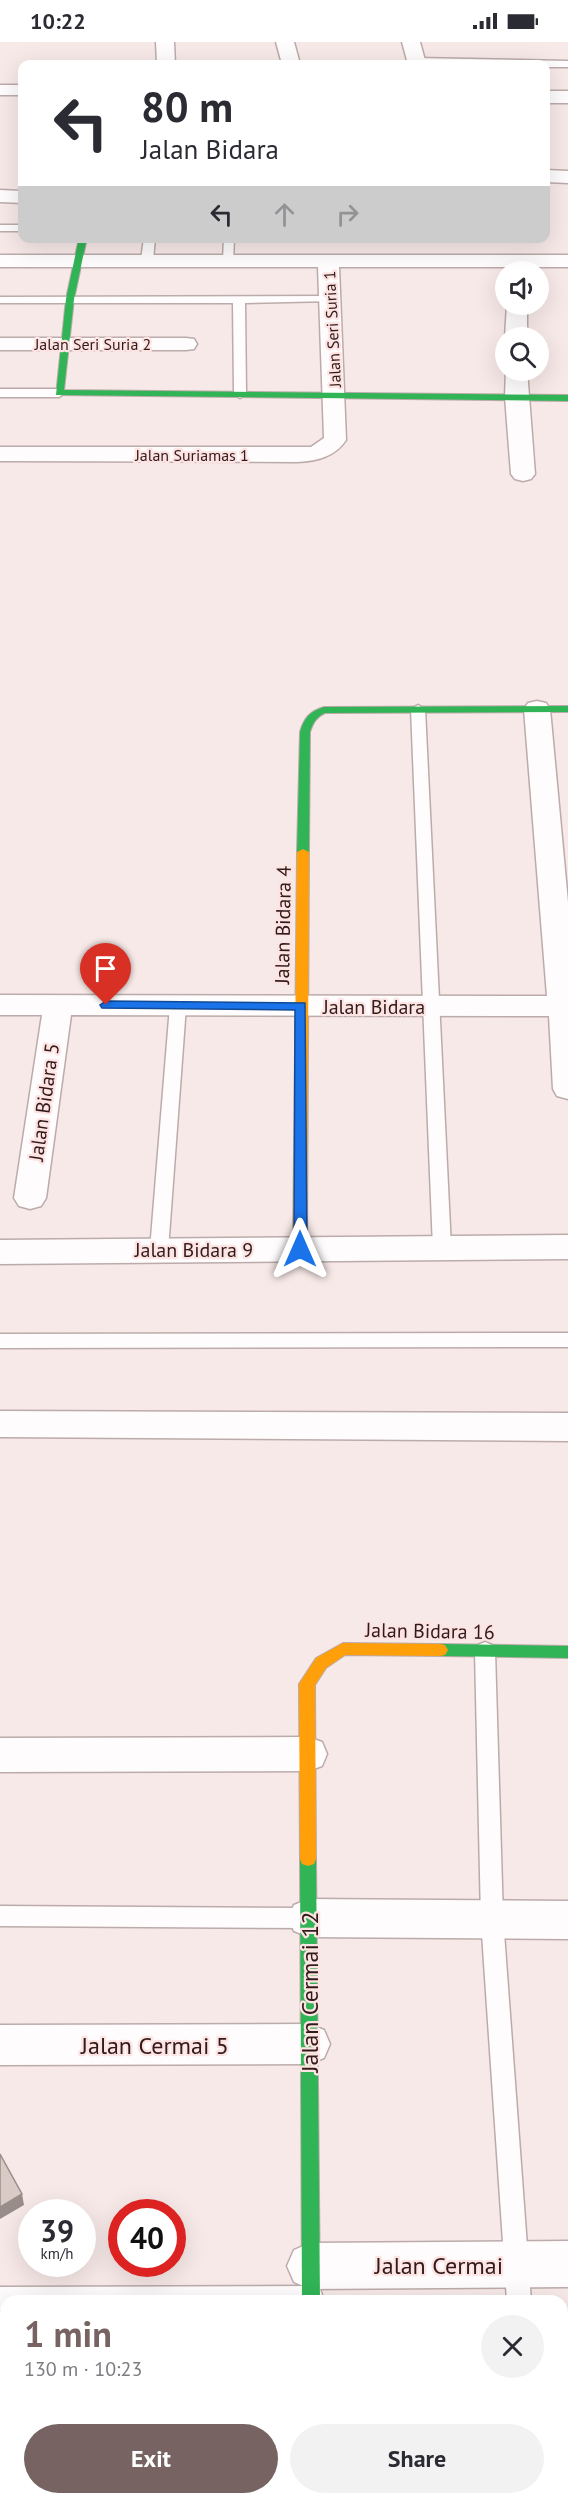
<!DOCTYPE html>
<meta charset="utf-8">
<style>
:root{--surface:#fff;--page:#f2f2f3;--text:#2b2b33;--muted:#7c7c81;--accent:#766362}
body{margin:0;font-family:"PT Sans",sans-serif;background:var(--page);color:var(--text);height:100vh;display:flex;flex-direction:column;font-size:22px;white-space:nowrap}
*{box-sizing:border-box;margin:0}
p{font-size:20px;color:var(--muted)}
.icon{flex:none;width:33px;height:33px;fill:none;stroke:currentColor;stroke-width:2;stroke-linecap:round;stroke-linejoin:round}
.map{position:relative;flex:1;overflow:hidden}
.panel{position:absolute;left:0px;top:2253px;width:568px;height:210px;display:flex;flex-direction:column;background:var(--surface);border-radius:18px 18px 0 0;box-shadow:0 6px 24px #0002}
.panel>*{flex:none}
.hud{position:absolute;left:18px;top:18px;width:532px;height:183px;border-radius:12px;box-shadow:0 6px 24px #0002;background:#fff;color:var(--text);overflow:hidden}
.tools{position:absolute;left:495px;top:219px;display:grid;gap:12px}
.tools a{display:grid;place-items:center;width:54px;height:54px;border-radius:50%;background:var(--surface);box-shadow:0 6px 24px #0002;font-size:30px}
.speed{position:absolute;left:18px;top:2157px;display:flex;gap:12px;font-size:30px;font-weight:700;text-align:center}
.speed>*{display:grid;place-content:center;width:78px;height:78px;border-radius:50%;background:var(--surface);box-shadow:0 6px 24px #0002;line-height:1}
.speed small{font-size:15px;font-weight:400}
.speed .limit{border:9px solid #d22;background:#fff;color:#111}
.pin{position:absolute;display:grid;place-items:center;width:51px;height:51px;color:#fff;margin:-62px -26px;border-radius:50% 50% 50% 0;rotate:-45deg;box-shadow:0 0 6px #0007}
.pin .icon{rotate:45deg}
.me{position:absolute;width:66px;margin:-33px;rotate:0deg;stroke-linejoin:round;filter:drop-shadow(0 0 4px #0008)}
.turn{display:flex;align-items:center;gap:21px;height:126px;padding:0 24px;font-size:27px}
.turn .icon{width:78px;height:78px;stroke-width:2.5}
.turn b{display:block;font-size:42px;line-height:51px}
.lanes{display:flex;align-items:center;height:57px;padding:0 24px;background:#0003;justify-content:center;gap:30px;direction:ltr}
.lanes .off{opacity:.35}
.round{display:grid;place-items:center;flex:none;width:63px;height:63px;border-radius:32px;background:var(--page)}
.headline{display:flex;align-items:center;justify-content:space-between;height:102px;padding:0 24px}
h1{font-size:36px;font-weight:700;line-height:45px;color:var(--accent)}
.cta{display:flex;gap:12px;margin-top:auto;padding:12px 24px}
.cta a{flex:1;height:69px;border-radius:36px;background:var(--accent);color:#fff;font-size:24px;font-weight:700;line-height:69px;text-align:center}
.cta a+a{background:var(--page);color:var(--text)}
.status{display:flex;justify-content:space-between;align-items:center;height:42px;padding:0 30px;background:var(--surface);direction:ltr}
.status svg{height:16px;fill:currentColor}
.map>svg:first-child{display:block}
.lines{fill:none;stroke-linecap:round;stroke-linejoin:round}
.lane-casing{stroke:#bcabaa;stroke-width:3}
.street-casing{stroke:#bcabaa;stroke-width:3}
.fast-casing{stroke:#bcabaa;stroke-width:2}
.slow-casing{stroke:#bcabaa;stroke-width:2}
.lane{fill:#fefcfc;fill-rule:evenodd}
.street{fill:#fefcfc;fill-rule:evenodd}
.fast{fill:#30b455;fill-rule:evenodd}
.slow{fill:#ff9f0a;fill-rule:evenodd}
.shaded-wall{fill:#998d8a}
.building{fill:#dacac5;stroke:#998d8a;stroke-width:1.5}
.route{fill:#1a73e8;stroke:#114b97;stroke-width:1.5}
.labels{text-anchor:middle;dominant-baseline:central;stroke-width:4.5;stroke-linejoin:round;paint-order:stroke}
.far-street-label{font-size:16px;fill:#311b1a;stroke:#fde3e2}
.street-label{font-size:20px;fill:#311b1a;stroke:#fde3e2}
.near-street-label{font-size:24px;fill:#311b1a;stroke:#fde3e2}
</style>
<div class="status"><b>10:22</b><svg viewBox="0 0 49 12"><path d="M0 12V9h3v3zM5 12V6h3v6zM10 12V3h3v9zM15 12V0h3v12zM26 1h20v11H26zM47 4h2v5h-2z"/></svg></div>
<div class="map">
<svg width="568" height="2463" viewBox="0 0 568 2463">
<rect width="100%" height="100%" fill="#f7e9e8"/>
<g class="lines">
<g class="lane-casing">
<g id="lane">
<path d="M416 16 568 19V25H546V22L413 21V17Z"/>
<rect x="0" y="183" width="22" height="6"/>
<path d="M144 196H155L153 218 147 221 141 218Z"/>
<path d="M224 196H234L233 221 229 222 223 219Z"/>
<path d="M329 254 333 255V259L245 261 246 352 240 356 234 352 233 261H0V255Z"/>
<path d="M0 347H59L65 351 59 355H0Z"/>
<path d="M418 663 425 667 451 1206 448 1211 442 1212 436 1211 433 1206 411 667Z"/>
<path d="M178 959 184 960 186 964 168 1208 165 1213 159 1214 153 1213 150 1208 170 964 172 960Z"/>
<path d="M568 1291V1305L0 1306V1292Z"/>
<path d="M485 1600 492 1603 495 1609 503 1877 531 2259H507L481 1877 475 1609 478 1603Z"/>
<path d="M0 1864 309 1866 317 1869 320 1876 317 1883 309 1886 0 1884Z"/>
<path d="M311 2244 320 2247 323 2256 322 2259H6V2269H0V2245Z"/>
<rect x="517" y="2457" width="26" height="6"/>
</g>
</g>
<g class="street-casing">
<g id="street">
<path d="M156 0H174L175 22H157Z"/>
<path d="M276 0H294L300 22H282Z"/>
<path d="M402 0H420L426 22H408Z"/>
<rect x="0" y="43" width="22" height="10"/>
<rect x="546" y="49" width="22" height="12"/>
<path d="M546 128 568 129V141L546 140Z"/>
<path d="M0 148 22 149V161L0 160Z"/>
<path d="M0 213H568V225H339L346 398C335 415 316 419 297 420L0 419V405H311L324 396 318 225H0Z"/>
<path d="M507 262H527V296H505Z"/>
<path d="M0 296H186L194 297 197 302 194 307 186 308H0Z"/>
<path d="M506 327 527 328 535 432 531 437 523 439 515 437 511 432 505 355Z"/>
<path d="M537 659 546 661 550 667 568 860V1057L557 1054 553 1047 549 974 71 973 46 1156 41 1164 30 1167 19 1164 14 1156 42 973H0V953L547 954 524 667 528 661Z"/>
<path d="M568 1193V1217L0 1222V1198Z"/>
<path d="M0 1369 568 1371V1399L0 1395Z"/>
<path d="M308 1695 322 1700 327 1712 322 1724 308 1729 0 1730V1696Z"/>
<path d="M309 1857 568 1859V1897L309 1895 294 1889 288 1876 294 1863Z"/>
<path d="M309 1982 324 1988 330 2002 324 2016 309 2022 0 2023V1983Z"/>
<path d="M568 2199V2245L310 2247 294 2240 287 2224 294 2208 310 2201Z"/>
<rect x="288" y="2457" width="48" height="6"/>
</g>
</g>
<g class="fast-casing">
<g id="fast">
<path d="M79 196H87L74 257 64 348 568 353V359L56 353 66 257Z"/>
<path d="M568 664V670L325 671C316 675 313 681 310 690L309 810 303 813 297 810 300 690C304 676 310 669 324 665Z"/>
<path d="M440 1602 568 1604V1616L440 1614 435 1613 432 1608 435 1603Z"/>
<path d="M308 1810 314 1812 316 1817 320 2259H302L300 1817 302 1812Z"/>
</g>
</g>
<g class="slow-casing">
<g id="slow">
<path d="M303 807 309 810 307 1207 300 1212 293 1207 297 810Z"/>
<path d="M343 1601 440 1602 445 1603 448 1608 445 1613 440 1614 345 1613 326 1626 315 1643 316 1817 314 1822 308 1824 302 1822 300 1817 299 1642 316 1616Z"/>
</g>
</g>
<use href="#lane" class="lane"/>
<use href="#street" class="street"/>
<use href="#fast" class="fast"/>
<use href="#slow" class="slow"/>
</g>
<path class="shaded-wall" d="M22 2152 24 2163 0 2177V2165Z"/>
<path class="building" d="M0 2112 22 2152 0 2165Z"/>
<path class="route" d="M106 959 305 961 307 1207 305 1211H296L294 1207 295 968 102 966 100 963Z"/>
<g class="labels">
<g class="far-street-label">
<text transform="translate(332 287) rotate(-93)">Jalan Seri Suria 1</text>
<text x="93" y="302">Jalan Seri Suria 2</text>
<text x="192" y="413">Jalan Suriamas 1</text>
</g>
<g class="street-label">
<text transform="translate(283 883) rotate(-89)">Jalan Bidara 4</text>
<text x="374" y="965">Jalan Bidara</text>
<text transform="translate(44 1060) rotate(-82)">Jalan Bidara 5</text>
<text x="194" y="1208">Jalan Bidara 9</text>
<text transform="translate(430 1589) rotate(1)">Jalan Bidara 16</text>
</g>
<g class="near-street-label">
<text transform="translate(309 1950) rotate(-90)">Jalan Cermai 12</text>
<text x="155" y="2003">Jalan Cermai 5</text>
<text x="439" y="2223">Jalan Cermai</text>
</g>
</g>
</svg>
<div class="tools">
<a><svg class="icon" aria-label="sound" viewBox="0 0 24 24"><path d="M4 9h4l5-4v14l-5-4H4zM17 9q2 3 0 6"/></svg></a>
<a><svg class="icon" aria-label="search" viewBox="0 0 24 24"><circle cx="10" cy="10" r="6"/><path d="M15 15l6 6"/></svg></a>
</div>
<div class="speed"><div>39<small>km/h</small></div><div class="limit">40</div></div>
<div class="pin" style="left:106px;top:963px;background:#d93025"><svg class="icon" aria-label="arrive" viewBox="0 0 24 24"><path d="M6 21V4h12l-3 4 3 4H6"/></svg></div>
<svg class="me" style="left:300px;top:1207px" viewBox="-20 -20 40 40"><path d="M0-17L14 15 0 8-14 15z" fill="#1a73e8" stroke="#fff" stroke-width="4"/></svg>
<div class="hud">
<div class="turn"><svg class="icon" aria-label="left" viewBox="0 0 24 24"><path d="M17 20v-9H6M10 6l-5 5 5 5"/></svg><div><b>80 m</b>Jalan Bidara</div></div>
<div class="lanes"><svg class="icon" aria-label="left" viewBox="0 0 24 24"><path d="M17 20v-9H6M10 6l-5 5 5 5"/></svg><svg class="icon off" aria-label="ahead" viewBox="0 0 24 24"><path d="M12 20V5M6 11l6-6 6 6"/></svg><svg class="icon off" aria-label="right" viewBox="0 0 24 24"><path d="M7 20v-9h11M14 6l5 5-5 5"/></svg></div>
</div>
<section class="panel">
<div class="headline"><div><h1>1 min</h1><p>130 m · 10:23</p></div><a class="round"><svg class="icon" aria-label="close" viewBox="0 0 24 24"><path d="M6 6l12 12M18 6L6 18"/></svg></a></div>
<div class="cta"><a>Exit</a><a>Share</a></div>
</section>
</div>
